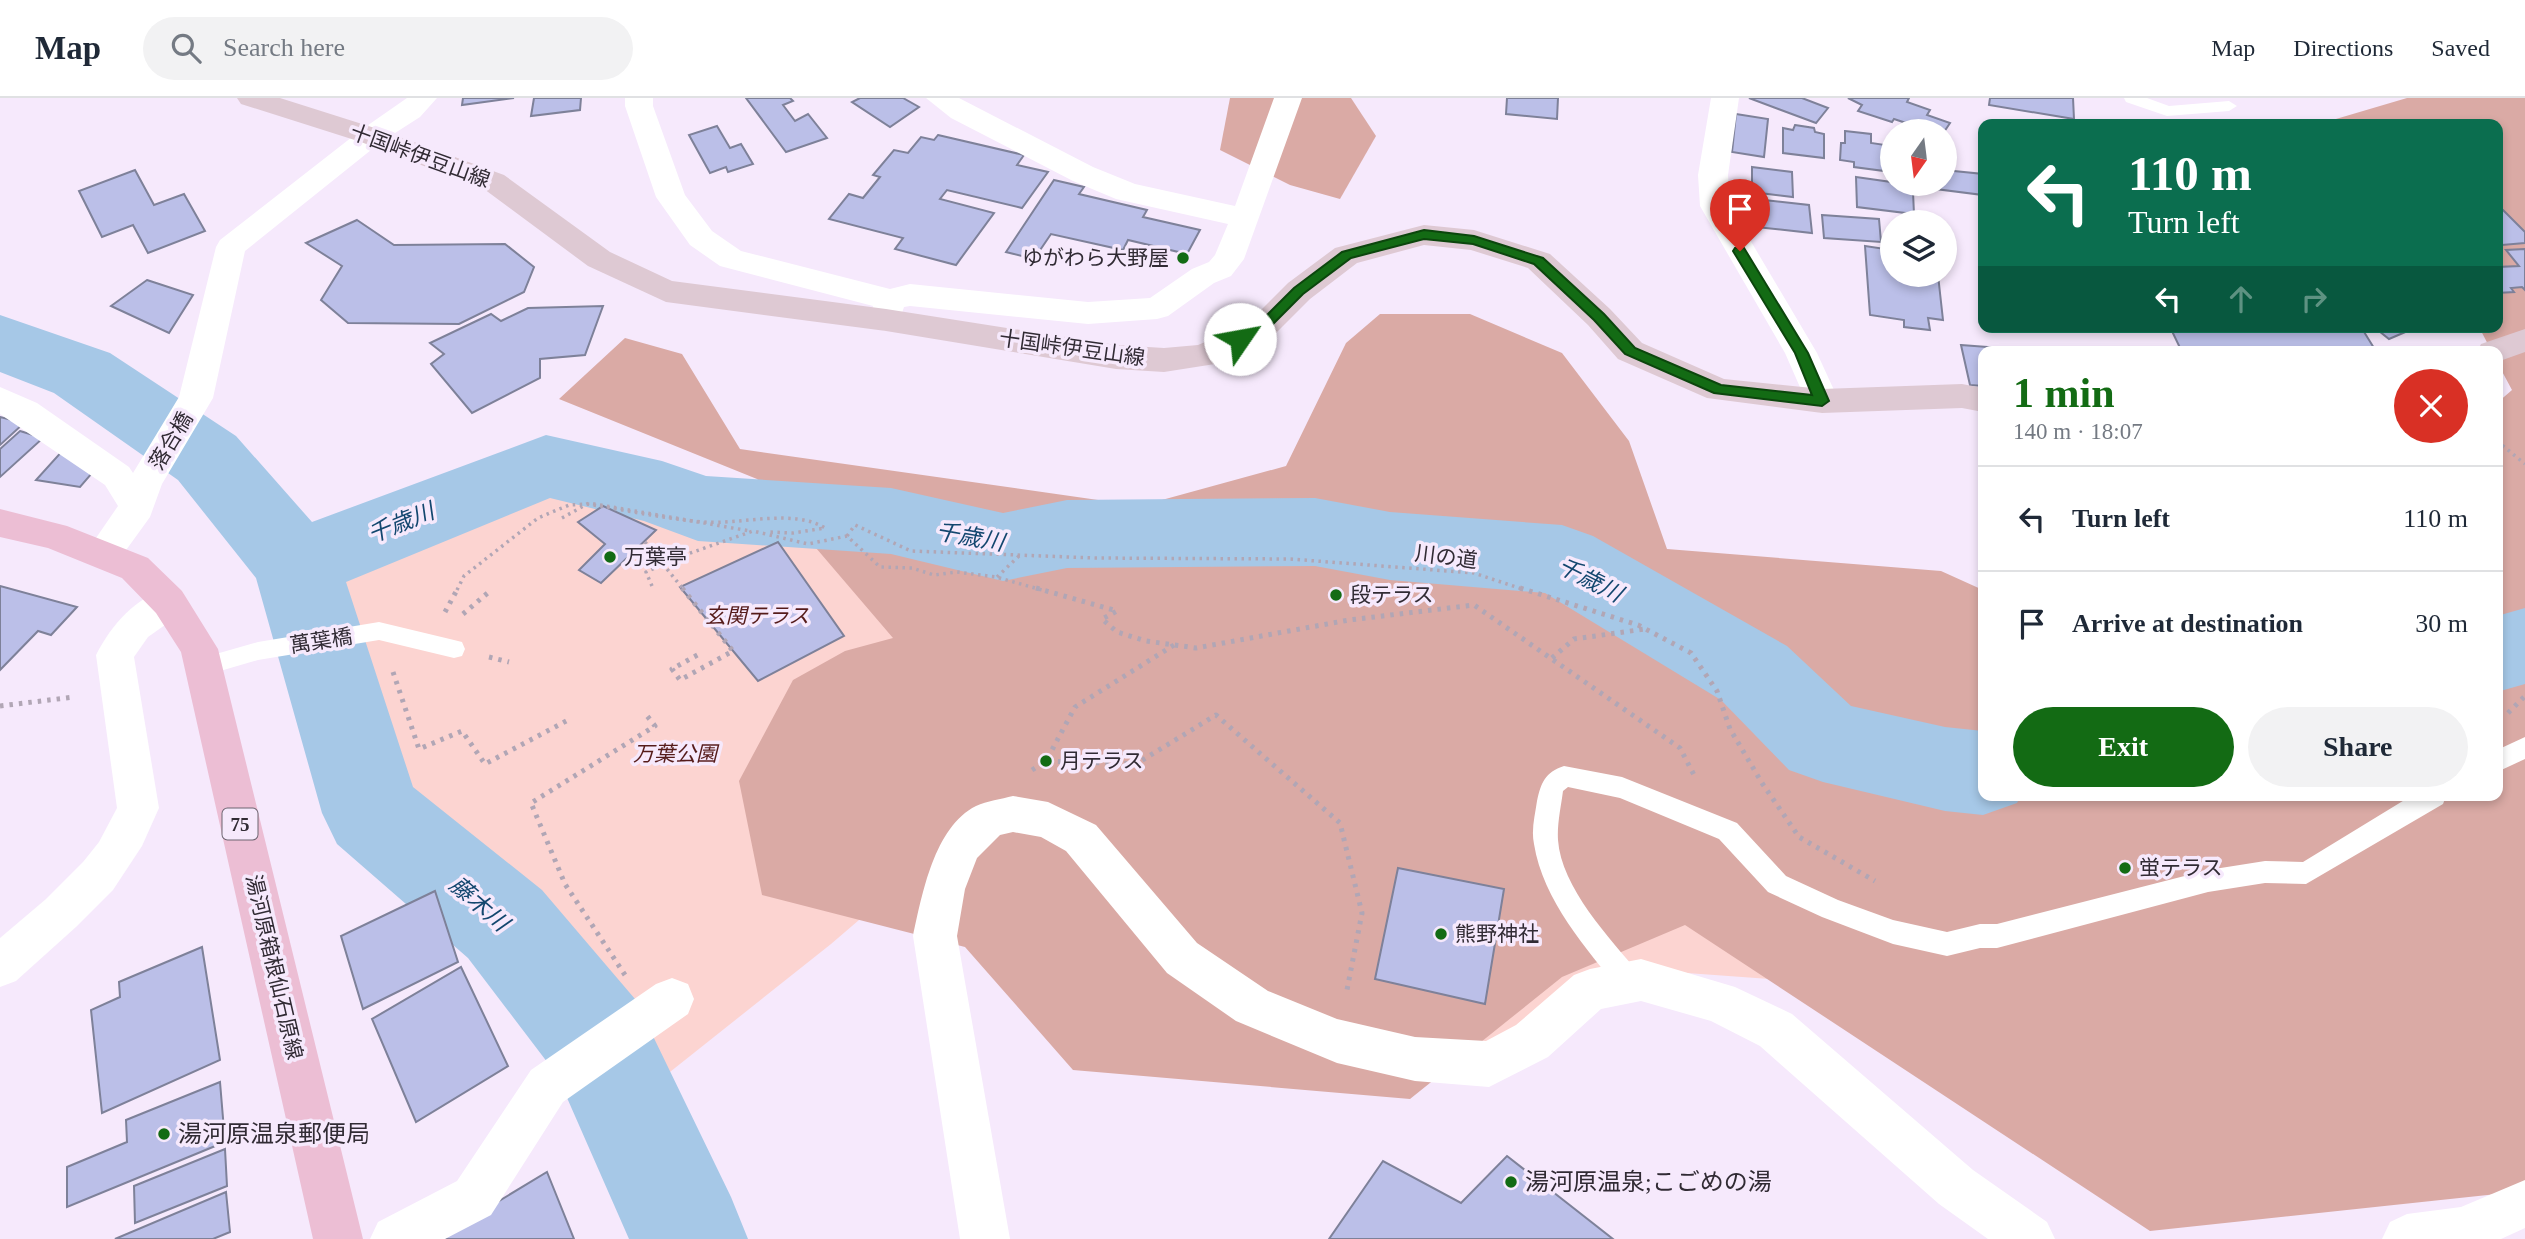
<!DOCTYPE html>
<meta charset="utf-8">
<style>
:root{--surface:#fff;--page:#f2f2f3;--text:#1f2937;--muted:#747a83;--line:#e0e1e3;--accent:#136b14}
body{margin:0;font-family:"Times New Roman","Noto Sans JP",serif;background:var(--page);color:var(--text);height:100vh;display:flex;flex-direction:column;font-size:26px;white-space:nowrap}
*{box-sizing:border-box;margin:0}
p{font-size:23px;color:var(--muted)}
.icon{flex:none;width:38px;height:38px;fill:none;stroke:currentColor;stroke-width:2;stroke-linecap:round;stroke-linejoin:round}
.map{position:relative;flex:1;overflow:hidden}
.sheet{position:absolute;left:1978px;top:248px;width:525px;height:455px;display:flex;flex-direction:column;background:var(--surface);border-radius:14px;box-shadow:0 4px 10px #0003}
.sheet>*{flex:none}
.guide{position:absolute;left:1978px;top:21px;width:525px;height:214px;border-radius:14px;box-shadow:0 4px 10px #0003;background:#0b6e4f;color:#fff;overflow:hidden}
.needle{width:46px;rotate:194deg}
.buttons{position:absolute;left:1880px;top:21px;display:grid;gap:14px}
.buttons a{display:grid;place-items:center;width:77px;height:77px;border-radius:50%;background:var(--surface);box-shadow:0 4px 10px #0003;font-size:35px}
.pin{position:absolute;display:grid;place-items:center;width:60px;height:60px;color:#fff;margin:-72px -30px;border-radius:50% 50% 50% 0;rotate:-45deg;box-shadow:0 0 7px #0007}
.pin .icon{rotate:45deg}
.me{position:absolute;width:77px;margin:-38px;rotate:57deg;stroke-linejoin:round;filter:drop-shadow(0 0 5px #0008)}
.turn{display:flex;align-items:center;gap:24px;height:147px;padding:0 35px;font-size:32px}
.turn .icon{width:91px;height:91px;stroke-width:2.5}
.turn b{display:block;font-size:49px;line-height:60px}
.lanes{display:flex;align-items:center;height:66px;padding:0 35px;background:#0003;justify-content:center;gap:35px;direction:ltr}
.lanes .off{opacity:.35}
.round{display:grid;place-items:center;flex:none;width:74px;height:74px;border-radius:37px;background:var(--page)}
.overview{display:flex;align-items:center;justify-content:space-between;height:119px;padding:0 35px}
h1{font-size:42px;font-weight:700;line-height:52px;color:var(--accent)}
.primary-button{display:flex;gap:14px;margin-top:auto;padding:14px 35px}
.primary-button a{flex:1;height:80px;border-radius:42px;background:var(--accent);color:#fff;font-size:28px;font-weight:700;line-height:80px;text-align:center}
.primary-button a+a{background:var(--page);color:var(--text)}
ul{padding:0;list-style:none}
li{display:flex;align-items:center;gap:21px;height:105px;padding:0 35px;border-top:2px solid var(--line)}
li div{flex:1}
li b{display:block;font-size:26px}
li em{font-style:normal}
header{display:flex;align-items:center;gap:42px;box-sizing:border-box;height:98px;padding:0 35px;background:var(--surface);border-bottom:2px solid var(--line)}
header strong{font-size:33px}
nav{display:flex;gap:38px;margin-inline-start:auto;font-size:24px}
.search{width:490px;height:63px;background:var(--page);display:flex;align-items:center;gap:18px;box-sizing:border-box;padding:0 24px;border-radius:38px;color:var(--muted);font-size:26px}
.map>svg:first-child{display:block}
.green{fill:#fcd4d1}
.forest{fill:#daaaa5}
.lines{fill:none;stroke-linecap:round;stroke-linejoin:round}
.river{fill:#a6c8e7;fill-rule:evenodd}
.building{fill:#bbbfe8;stroke:#7e8199;stroke-width:2}
.path-far1{stroke:#b1a6b5;stroke-width:3.5;stroke-dasharray:2.5 4.5;stroke-linecap:butt}
.path{stroke:#b1a6b5;stroke-width:5;stroke-dasharray:3.5 6;stroke-linecap:butt}
.service{fill:#fff;fill-rule:evenodd}
.minor{fill:#fff;fill-rule:evenodd}
.secondary{fill:#dec9d3;fill-rule:evenodd}
.primary{fill:#ecbed4;fill-rule:evenodd}
.route{fill:#136b14;stroke:#0c460d;stroke-width:2}
.poi-dot{fill:#136b14;stroke:#f6e9fc;stroke-width:2.5}
.labels{text-anchor:middle;dominant-baseline:central;stroke-width:7;stroke-linejoin:round;paint-order:stroke}
.shield{fill:#f6e9fc;stroke:#6c6470;stroke-width:2}
.shield-label{font-size:19px;font-weight:bold;fill:#312b34}
.street-label{font-size:21px;fill:#312b34;stroke:#f6e9fc}
.poi-label{font-size:21px;fill:#312b34;stroke:#f6e9fc;text-anchor:start}
.park-label{font-size:21px;font-style:italic;fill:#551b1a;stroke:#f6e9fc}
.water-label{font-size:23px;font-style:italic;fill:#13476f;stroke:#f6e9fc}
.near-poi-label{font-size:24px;fill:#312b34;stroke:#f6e9fc;text-anchor:start}
</style>
<header>
<strong>Map</strong>
<div class="search"><svg class="icon" aria-label="search" viewBox="0 0 24 24"><circle cx="10" cy="10" r="6"/><path d="M15 15l6 6"/></svg>Search here</div>
<nav><a>Map</a><a>Directions</a><a>Saved</a></nav>
</header>
<div class="map">
<svg width="2525" height="1141" viewBox="0 0 2525 1141">
<rect width="100%" height="100%" fill="#f6e9fc"/>
<path class="green" d="M546 368 662 395 698 410 891 423 1983 698H2497L2525 880 1893 890 1618 870 1484 957 957 738 831 846 646 993 392 706 296 467Z"/>
<g class="forest">
<path d="M1230 0H1351L1376 38 1340 101 1290 87 1220 52Z"/>
<path d="M2407 0H2525V1093L2150 1133 1685 827 1562 879 1410 1001 1073 972 965 849 762 797 739 683 793 582 845 553 893 540 757 381 559 301 625 240 682 256 740 351 1140 408 1286 368 1346 245 1380 216H1470L1562 255 1629 343 1667 451 1941 473 1983 492V698H2497V305L2512 292 2497 264V254H2492L2479 229H2497V26H2319Z"/>
</g>
<g class="lines">
<g class="river">
<path d="M0 217 110 255 236 338 312 424 546 337 662 363 706 378 891 390 1003 415 1067 402 1315 400 1390 414 1562 427 1593 438 1787 548 1851 608 1945 629 1983 633V698H2021L2017 705 1983 717 1945 713 1823 684 1789 672 1721 602 1545 495 1390 482 1315 468 1067 470 1003 483 891 456 698 443 644 423 550 400 346 484 413 689 542 792 635 901 731 1099 748 1141H629L557 977 468 860 337 746 322 715 256 480 178 382 54 295 0 274Z"/>
<path d="M2525 510V586L2497 594V518Z"/>
</g>
</g>
<g class="building">
<path d="M463 0H514L462 7Z"/>
<path d="M534 0H581L580 12 531 18Z"/>
<path d="M746 0H790L793 3 783 7 795 23 808 16 827 40 786 54Z"/>
<path d="M860 0H903L919 9 890 29 852 4Z"/>
<path d="M1507 0H1558L1557 21 1506 16Z"/>
<path d="M1749 0H1802L1828 10 1816 25Z"/>
<path d="M1848 0H1909L1907 4 1930 12 1927 17 1950 25 1944 34 1930 33 1894 21 1892 24 1858 13 1862 7Z"/>
<path d="M1990 0H2073L2074 21 1989 7Z"/>
<path d="M1736 16 1768 21 1764 59 1732 54Z"/>
<path d="M1795 27 1814 30 1815 34 1824 36V60L1783 55V30L1793 32Z"/>
<path d="M717 28 730 50 741 46 753 66 728 74 726 69 710 75 689 37Z"/>
<path d="M1845 33 1871 36V45L1892 48V74L1854 69V64L1840 62 1841 45H1845Z"/>
<path d="M938 37 1024 57 1017 67 1048 74 1022 110 947 92 940 101 994 115 956 167 895 151 903 140 829 121 849 96 863 100 880 79 873 77 894 52 908 55 921 39 934 42Z"/>
<path d="M1752 69 1792 74 1793 99 1752 94Z"/>
<path d="M135 72 154 107 184 96 205 133 148 155 133 127 102 139 79 93Z"/>
<path d="M1944 72 1983 76V97L1928 90V86H1944Z"/>
<path d="M1856 79 1905 86 1906 91 1913 94 1914 116 1857 109Z"/>
<path d="M1054 82 1084 89 1079 96 1147 112 1143 119 1200 132 1187 156 1128 142 1123 152 1051 136 1034 161 1006 154Z"/>
<path d="M1746 100 1809 107 1812 135 1747 128Z"/>
<path d="M2497 112H2503L2525 134V145L2502 147 2497 142Z"/>
<path d="M1822 117 1879 121 1881 144 1824 140Z"/>
<path d="M357 122 394 147 505 146 534 169 524 194 459 226 348 225 321 202 342 168 306 145Z"/>
<path d="M1865 148 1892 152V177H1938L1943 222 1928 220 1930 232 1904 229V222L1870 217Z"/>
<path d="M2525 151V192L2522 189 2511 190 2514 194 2497 195V169L2519 168 2506 152Z"/>
<path d="M147 182 193 197 169 235 111 208Z"/>
<path d="M603 208 585 257 540 261V280L472 315 431 266 444 256 430 245 491 216 501 223 528 210Z"/>
<path d="M2170 229H2361L2374 250 2287 254H2182Z"/>
<path d="M2374 229H2417L2389 241Z"/>
<path d="M1961 247 2039 253 2040 254H1983V288L1970 287Z"/>
<path d="M0 319 24 325 0 347Z"/>
<path d="M20 333 43 340 0 379V351Z"/>
<path d="M64 351 93 374 80 389 36 382Z"/>
<path d="M603 408 656 432 601 485 579 472 605 446 578 424Z"/>
<path d="M778 444 844 538 758 583 680 489Z"/>
<path d="M0 488 77 509 51 537 38 533 0 572Z"/>
<path d="M1398 770 1504 791 1485 906 1375 881Z"/>
<path d="M435 793 458 864 363 911 341 838Z"/>
<path d="M202 849 220 962 102 1015 91 912 120 899 119 884Z"/>
<path d="M461 869 508 968 416 1024 372 921Z"/>
<path d="M220 984 225 1044 67 1109V1069L127 1044 126 1022Z"/>
<path d="M225 1051 227 1088 135 1125 134 1088Z"/>
<path d="M1507 1058 1613 1141H1329L1383 1063 1461 1105Z"/>
<path d="M547 1074 574 1141H436Z"/>
<path d="M226 1094 230 1134 213 1141H115Z"/>
</g>
<g class="lines">
<g class="path-far1">
<path d="M2497 343 2525 366"/>
<path d="M562 420 589 405 750 433"/>
<path d="M847 438 855 427 911 453 1096 460 1290 461 1474 475 1525 492"/>
<path d="M645 444 684 492"/>
<path d="M997 479 1021 456"/>
<path d="M652 488 646 474 679 459 753 433 808 446 847 438 880 469 912 470 934 477 957 474 996 479 1042 492"/>
<path d="M457 492 464 478 538 420 569 407 587 406C626 412 665 421 704 424 740 427 793 410 825 430L793 435 769 434"/>
</g>
<g class="path">
<path d="M682 490 733 553 680 582 672 571 701 555"/>
<path d="M1036 490 1117 513 1102 521 1117 534 1146 543 1196 550 1349 522 1474 507 1680 650 1694 677"/>
<path d="M1520 490 1638 527 1691 555 1717 593 1730 631 1762 685 1799 739 1875 783"/>
<path d="M445 514 458 490"/>
<path d="M463 516 490 493"/>
<path d="M1174 547 1075 609 1046 663 1136 666 1216 617 1340 725 1362 815 1346 897"/>
<path d="M489 559 509 564"/>
<path d="M1552 560 1574 541 1645 531"/>
<path d="M393 574 419 651 462 633 485 666 570 621"/>
<path d="M0 608 74 599"/>
<path d="M2508 615 2525 598"/>
<path d="M1032 672 1046 663"/>
<path d="M625 877 565 786 531 705 655 628 644 614"/>
</g>
<g class="service">
<path d="M2124 0H2147L2169 8 2229 3 2237 8 2229 13 2167 18 2126 4Z"/>
<path d="M379 524 454 542 462 544 465 551 462 558 454 560 379 542 258 562 203 578 195 576 192 569 195 562 258 544Z"/>
<path d="M2525 639V661L2497 674V652Z"/>
<path d="M1564 668 1622 679 1737 725 1786 778 1838 802 1893 822 1947 834 1980 826H1997L2208 772 2265 763 2303 764 2411 698H2446L2443 706 2306 786 2265 785 2208 794 1997 850H1980L1947 858 1893 846 1822 819 1768 794 1719 741 1620 700 1568 689 1563 693C1561 709 1557 725 1558 742 1561 789 1610 841 1639 875L1643 884 1639 893 1630 896 1621 893C1586 851 1543 802 1534 746 1531 732 1535 717 1537 703 1541 685 1545 674 1564 668Z"/>
</g>
<g class="minor">
<path d="M407 0H437L420 19 381 44 245 153 213 300 162 386 150 419 116 466 103 470 90 466 85 456 118 408 105 387 0 316V289L37 305 129 369 133 375 179 299 216 149 220 142 361 32Z"/>
<path d="M625 0H653V8L685 97 712 133 741 153 890 191 910 186 1088 204 1150 200 1192 171 1209 164 1215 157 1228 126 1116 101 1073 83 951 20 926 0H959L1093 69 1135 86 1235 108 1274 0H1302L1244 161 1231 178 1214 185 1168 218 1157 221 1088 226 910 208 904 209 897 230 886 233 875 230 870 222 873 208 720 168 690 147 656 99 625 8Z"/>
<path d="M1711 0H1739L1728 77 1730 108 1817 255 1839 303 1834 312 1822 315 1810 312 1785 255 1700 108 1698 77Z"/>
<path d="M169 489 182 493 188 504 182 515 148 539 134 559 159 710 142 748 113 792 76 829 16 883 0 889V840L46 801 83 764 99 744 117 710 96 557C112 526 135 500 169 489Z"/>
<path d="M1013 698 1048 704 1096 727 1197 845 1268 893 1337 921 1415 939 1486 943 1516 927 1574 877 1590 871 1641 861 1735 889 1792 916 1973 1072 2047 1124 2055 1141H1988L1939 1106 1760 948 1711 923 1641 903 1601 911 1548 959 1489 989 1415 983 1337 965 1236 923 1167 875 1066 753 1041 739 1013 734 1000 737 977 760 965 791 957 838 1010 1141H960L913 838C922 797 934 729 976 708 987 703 1001 701 1013 698Z"/>
<path d="M672 880 688 886 694 901 688 916 563 1004 491 1117 445 1141H370L378 1124 457 1083 531 972 656 886Z"/>
<path d="M2525 1082V1130L2501 1141H2382L2390 1124 2407 1116 2461 1109Z"/>
</g>
<g class="secondary">
<path d="M237 0H280L381 32 504 77 610 154 672 183 886 211 1116 247 1164 250 1198 247 1248 225 1288 185 1335 150 1424 127 1474 132 1550 156 1610 211 1642 245 1724 281 1822 291 1962 286 1983 290V314L1962 310 1822 315 1707 300 1618 261 1588 227 1528 170 1471 152 1424 147 1357 165 1310 201 1270 241 1215 266 1164 274 1116 271 886 233 666 204 588 168 484 91 361 44 241 6Z"/>
<path d="M2525 231V254L2497 264V254H2477L2481 246Z"/>
</g>
<path class="primary" d="M0 411 67 428 148 460 182 493 218 551 363 1141H313L181 554 156 515 122 480 48 450 0 439Z"/>
</g>
<path class="route" d="M1424 132 1474 138 1543 160 1604 216 1635 250 1721 287 1812 297 1795 255 1733 153 1735 150H1744L1808 255 1829 303 1822 308 1714 295 1625 256 1594 222 1534 166 1473 146 1424 141 1351 160 1303 196 1263 236 1240 246 1234 241 1254 230 1294 190 1342 154Z"/>
<g class="poi-dot">
<circle cx="1183" cy="160" r="7"/>
<circle cx="610" cy="459" r="7"/>
<circle cx="1336" cy="497" r="7"/>
<circle cx="1046" cy="663" r="7"/>
<circle cx="2125" cy="770" r="7"/>
<circle cx="1441" cy="836" r="7"/>
<circle cx="164" cy="1036" r="7"/>
<circle cx="1511" cy="1084" r="7"/>
</g>
<g class="labels">
<rect class="shield" x="222.5" y="710.5" width="35" height="31" rx="5"/>
<g class="shield-label">
<text x="240" y="726">75</text>
</g>
<g class="street-label">
<text transform="translate(420 58) rotate(20)">十国峠伊豆山線</text>
<text transform="translate(1072 250) rotate(8)">十国峠伊豆山線</text>
<text transform="translate(171 343) rotate(-59)">落合橋</text>
<text transform="translate(1446 459) rotate(7)">川の道</text>
<text transform="translate(321 543) rotate(-9)">萬葉橋</text>
<text transform="translate(274 869) rotate(77)">湯河原箱根仙石原線</text>
</g>
<g class="poi-label">
<text x="1169" y="160" text-anchor="end">ゆがわら大野屋</text>
<text x="624" y="459">万葉亭</text>
<text x="1350" y="497">段テラス</text>
<text x="1060" y="663">月テラス</text>
<text x="2139" y="770">蛍テラス</text>
<text x="1455" y="836">熊野神社</text>
</g>
<g class="park-label">
<text x="757" y="518">玄関テラス</text>
<text x="675" y="656">万葉公園</text>
</g>
<g class="water-label">
<text transform="translate(401 425) rotate(-22)">千歳川</text>
<text transform="translate(970 439) rotate(10)">千歳川</text>
<text transform="translate(1590 482) rotate(27)">千歳川</text>
<text transform="translate(479 806) rotate(41)">藤木川</text>
</g>
<g class="near-poi-label">
<text x="178" y="1036">湯河原温泉郵便局</text>
<text x="1525" y="1084">湯河原温泉;こごめの湯</text>
</g>
</g>
</svg>
<div class="buttons">
<a><svg class="needle" viewBox="-14 -14 28 28"><path d="M0-13l5 13h-10z" fill="#e53935"/><path d="M0 13l5-13h-10z" fill="#747a83"/></svg></a>
<a><svg class="icon" aria-label="layers" viewBox="0 0 24 24"><path d="M12 4l9 5-9 5-9-5zM3 14l9 5 9-5"/></svg></a>
</div>
<div class="pin" style="left:1740px;top:153px;background:#d93025"><svg class="icon" aria-label="arrive" viewBox="0 0 24 24"><path d="M6 21V4h12l-3 4 3 4H6"/></svg></div>
<svg class="me" style="left:1240px;top:241px" viewBox="-20 -20 40 40"><circle r="19" fill="#fff"/><path d="M0-13L10 11 0 6-10 11z" fill="#136b14"/></svg>
<div class="guide">
<div class="turn"><svg class="icon" aria-label="left" viewBox="0 0 24 24"><path d="M17 20v-9H6M10 6l-5 5 5 5"/></svg><div><b>110 m</b>Turn left</div></div>
<div class="lanes"><svg class="icon" aria-label="left" viewBox="0 0 24 24"><path d="M17 20v-9H6M10 6l-5 5 5 5"/></svg><svg class="icon off" aria-label="ahead" viewBox="0 0 24 24"><path d="M12 20V5M6 11l6-6 6 6"/></svg><svg class="icon off" aria-label="right" viewBox="0 0 24 24"><path d="M7 20v-9h11M14 6l5 5-5 5"/></svg></div>
</div>
<section class="sheet">
<div class="overview"><div><h1>1 min</h1><p>140 m · 18:07</p></div><a class="round" style="background:#d93025;color:#fff"><svg class="icon" aria-label="close" viewBox="0 0 24 24"><path d="M6 6l12 12M18 6L6 18"/></svg></a></div>
<ul>
<li><svg class="icon" aria-label="left" viewBox="0 0 24 24"><path d="M17 20v-9H6M10 6l-5 5 5 5"/></svg><div><b>Turn left</b></div><em>110 m</em></li>
<li><svg class="icon" aria-label="arrive" viewBox="0 0 24 24"><path d="M6 21V4h12l-3 4 3 4H6"/></svg><div><b>Arrive at destination</b></div><em>30 m</em></li>
</ul>
<div class="primary-button"><a>Exit</a><a>Share</a></div>
</section>
</div>
